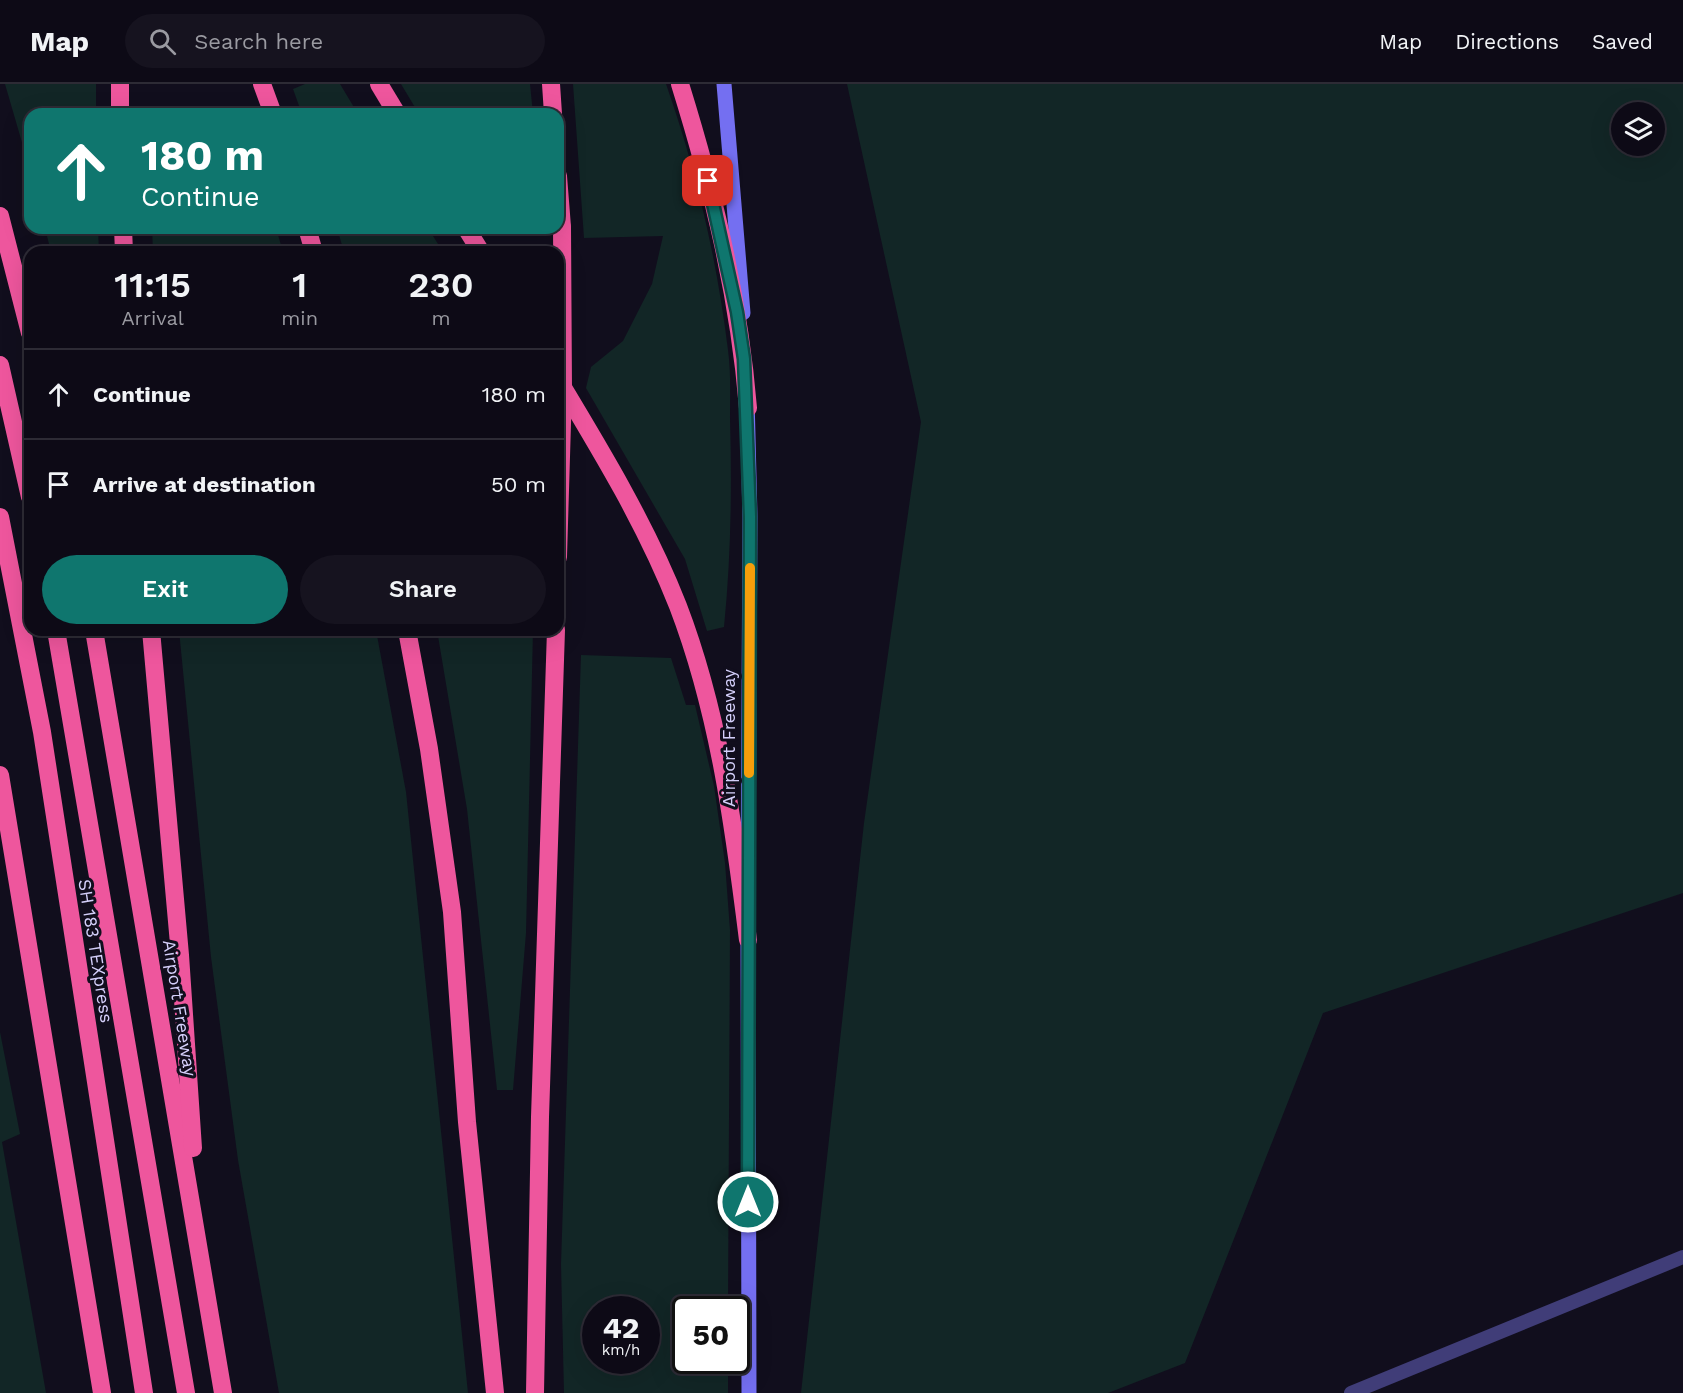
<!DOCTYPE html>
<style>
:root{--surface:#0d0a16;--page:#16131f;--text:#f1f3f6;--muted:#9a9aa1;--line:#2d2b35;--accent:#0f766e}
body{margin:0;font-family:"Work Sans",sans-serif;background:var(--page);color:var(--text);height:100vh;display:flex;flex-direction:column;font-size:22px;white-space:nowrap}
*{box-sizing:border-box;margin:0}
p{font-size:20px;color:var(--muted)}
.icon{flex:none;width:33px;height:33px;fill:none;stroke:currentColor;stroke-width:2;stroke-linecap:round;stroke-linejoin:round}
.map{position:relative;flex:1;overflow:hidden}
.sheet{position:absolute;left:24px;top:162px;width:540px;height:390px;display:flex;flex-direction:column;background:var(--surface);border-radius:18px;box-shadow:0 6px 24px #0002,0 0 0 2px var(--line)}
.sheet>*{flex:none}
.banner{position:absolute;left:24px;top:24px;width:540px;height:126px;border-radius:18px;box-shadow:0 6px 24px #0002,0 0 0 2px var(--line);background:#0f766e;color:#fff;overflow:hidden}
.fabs{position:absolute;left:1611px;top:18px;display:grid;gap:12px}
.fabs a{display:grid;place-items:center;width:54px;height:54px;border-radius:50%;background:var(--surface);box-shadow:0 6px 24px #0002,0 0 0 2px var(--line);font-size:30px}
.speed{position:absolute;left:582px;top:1212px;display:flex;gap:12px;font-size:30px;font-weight:700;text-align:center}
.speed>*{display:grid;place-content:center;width:78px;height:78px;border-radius:50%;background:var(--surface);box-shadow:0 6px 24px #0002,0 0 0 2px var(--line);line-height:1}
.speed small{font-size:15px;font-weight:400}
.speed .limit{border:3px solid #111;border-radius:9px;background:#fff;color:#111}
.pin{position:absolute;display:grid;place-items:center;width:51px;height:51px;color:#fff;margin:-26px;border-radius:12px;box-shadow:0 3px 9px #0006}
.me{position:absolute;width:66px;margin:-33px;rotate:0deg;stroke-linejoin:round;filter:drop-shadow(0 0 4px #0008)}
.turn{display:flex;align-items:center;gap:21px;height:126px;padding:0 18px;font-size:27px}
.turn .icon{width:78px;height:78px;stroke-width:2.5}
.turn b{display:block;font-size:42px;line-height:51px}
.eta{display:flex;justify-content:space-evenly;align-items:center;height:102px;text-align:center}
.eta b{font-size:36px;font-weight:600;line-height:42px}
.button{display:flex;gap:12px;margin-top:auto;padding:12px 18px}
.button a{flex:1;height:69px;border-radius:36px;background:var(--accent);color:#fff;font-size:24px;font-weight:600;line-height:69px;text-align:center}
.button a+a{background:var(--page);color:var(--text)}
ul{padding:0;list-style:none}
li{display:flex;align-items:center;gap:18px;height:90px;padding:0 18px;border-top:2px solid var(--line)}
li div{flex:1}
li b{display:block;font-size:22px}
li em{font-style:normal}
header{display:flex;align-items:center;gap:36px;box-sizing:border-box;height:84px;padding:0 30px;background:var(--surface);border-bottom:2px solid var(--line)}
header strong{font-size:28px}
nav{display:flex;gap:33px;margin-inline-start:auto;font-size:21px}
.search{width:420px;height:54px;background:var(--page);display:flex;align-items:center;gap:15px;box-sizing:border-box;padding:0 21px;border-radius:33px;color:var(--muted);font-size:22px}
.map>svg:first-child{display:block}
.green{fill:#122626;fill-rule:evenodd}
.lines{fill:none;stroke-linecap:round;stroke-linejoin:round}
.service{stroke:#403d78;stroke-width:14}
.secondary{stroke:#746ff1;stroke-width:15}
.motorway{stroke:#ee569d;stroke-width:18}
.motorway-bridge{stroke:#ee569d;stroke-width:18}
.route-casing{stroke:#0a4d48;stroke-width:15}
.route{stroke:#0f766e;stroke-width:10}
.slow{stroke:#f59e0b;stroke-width:10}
.labels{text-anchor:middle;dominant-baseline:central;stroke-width:6;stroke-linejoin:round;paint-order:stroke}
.street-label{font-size:18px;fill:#d4cffa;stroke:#110e1d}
</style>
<header>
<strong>Map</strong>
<div class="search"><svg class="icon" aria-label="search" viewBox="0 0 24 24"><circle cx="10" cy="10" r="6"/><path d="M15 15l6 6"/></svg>Search here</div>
<nav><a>Map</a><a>Directions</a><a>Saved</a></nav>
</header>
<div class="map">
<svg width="1683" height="1309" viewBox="0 0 1683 1309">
<rect width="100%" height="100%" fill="#110e1d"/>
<g class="green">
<path d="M5 0H96V30H30V86Z"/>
<path d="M305 0H340L358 30H302L293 5Z"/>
<path d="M401 0H530L533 30H419Z"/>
<path d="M573 0H666C696 85 717 176 728 266 731 288 730 311 730 334 732 404 731 474 724 543L707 547 685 475 586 304 591 283 623 257 652 200 663 152 584 154Z"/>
<path d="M847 0H1683V809L1323 929 1185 1279 1108 1309H801L864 739 921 338ZM1654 28V62H1622V28Z"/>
<path d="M45 144H98L99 168H51Z"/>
<path d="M152 144H276L283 168H153Z"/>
<path d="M337 144H428L443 168H344Z"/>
<path d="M179 546H376L406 708 468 1309H279L238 1076 211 873Z"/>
<path d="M437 546H533L526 849 513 1006H497L467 725Z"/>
<path d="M581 571 671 574 686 621H695L714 702 725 779 730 846 728 1225 686 1226V1276L728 1277V1309H564L561 1180ZM596 1226H646V1276H596Z"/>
<path d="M0 948 20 1050 2 1058 46 1309H0Z"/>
</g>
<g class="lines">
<path class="service" d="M1351 1309 1683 1173"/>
<g class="secondary">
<path d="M724 0 743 229"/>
<path d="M747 313 750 433 748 805"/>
<path d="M748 844 749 1309"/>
</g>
<g class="motorway">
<path d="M262 0 273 30"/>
<path d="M379 0 397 30"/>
<path d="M551 0 553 30"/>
<path d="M680 0C713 106 739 213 748 324"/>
<path d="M120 30V0"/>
<path d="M558 92 562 143"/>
<path d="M0 132 30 249"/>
<path d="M123 144 124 168"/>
<path d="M307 144 314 168"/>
<path d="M466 144 481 168"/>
<path d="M0 281 30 413"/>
<path d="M559 297C603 370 647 443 678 522 719 629 734 743 748 856"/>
<path d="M0 433 42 648 144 1309"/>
<path d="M56 546 186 1309"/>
<path d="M94 546 223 1309"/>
<path d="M151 546 180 871 193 1064"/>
<path d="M407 546 429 665 452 828 467 1038 495 1309"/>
<path d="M0 691 102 1309"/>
<path d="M535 1309 540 1033 556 546"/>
</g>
<path class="motorway-bridge" d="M558 473 563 306 562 143"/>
</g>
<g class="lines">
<g class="route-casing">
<path id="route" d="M708 97 737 228 744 275 750 433 748 1118"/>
</g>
<use href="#route" class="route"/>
<path class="slow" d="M749 689 750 484"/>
</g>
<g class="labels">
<g class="street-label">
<text transform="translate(728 654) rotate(-90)">Airport Freeway</text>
<text transform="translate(96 867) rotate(81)">SH 183 TEXpress</text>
<text transform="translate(180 924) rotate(81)">Airport Freeway</text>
</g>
</g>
</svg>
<div class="fabs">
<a><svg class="icon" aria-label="layers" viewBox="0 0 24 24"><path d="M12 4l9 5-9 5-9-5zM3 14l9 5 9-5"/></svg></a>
</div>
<div class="speed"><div>42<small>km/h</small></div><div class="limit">50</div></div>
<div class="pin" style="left:708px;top:97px;background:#d93025"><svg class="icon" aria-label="arrive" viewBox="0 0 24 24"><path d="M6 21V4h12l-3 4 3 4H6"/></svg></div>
<svg class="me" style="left:748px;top:1118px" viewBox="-20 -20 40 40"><circle r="17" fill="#0f766e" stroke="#fff" stroke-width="3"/><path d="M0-11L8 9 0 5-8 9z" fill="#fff"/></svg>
<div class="banner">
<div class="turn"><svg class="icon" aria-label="ahead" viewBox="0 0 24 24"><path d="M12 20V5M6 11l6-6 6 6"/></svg><div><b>180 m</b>Continue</div></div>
</div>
<section class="sheet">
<div class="eta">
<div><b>11:15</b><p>Arrival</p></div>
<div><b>1</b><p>min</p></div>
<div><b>230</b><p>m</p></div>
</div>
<ul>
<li><svg class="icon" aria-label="ahead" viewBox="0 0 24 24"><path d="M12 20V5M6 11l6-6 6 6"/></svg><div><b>Continue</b></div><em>180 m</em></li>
<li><svg class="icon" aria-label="arrive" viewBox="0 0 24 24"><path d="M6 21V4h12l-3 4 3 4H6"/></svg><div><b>Arrive at destination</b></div><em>50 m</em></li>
</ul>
<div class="button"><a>Exit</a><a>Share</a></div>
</section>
</div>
